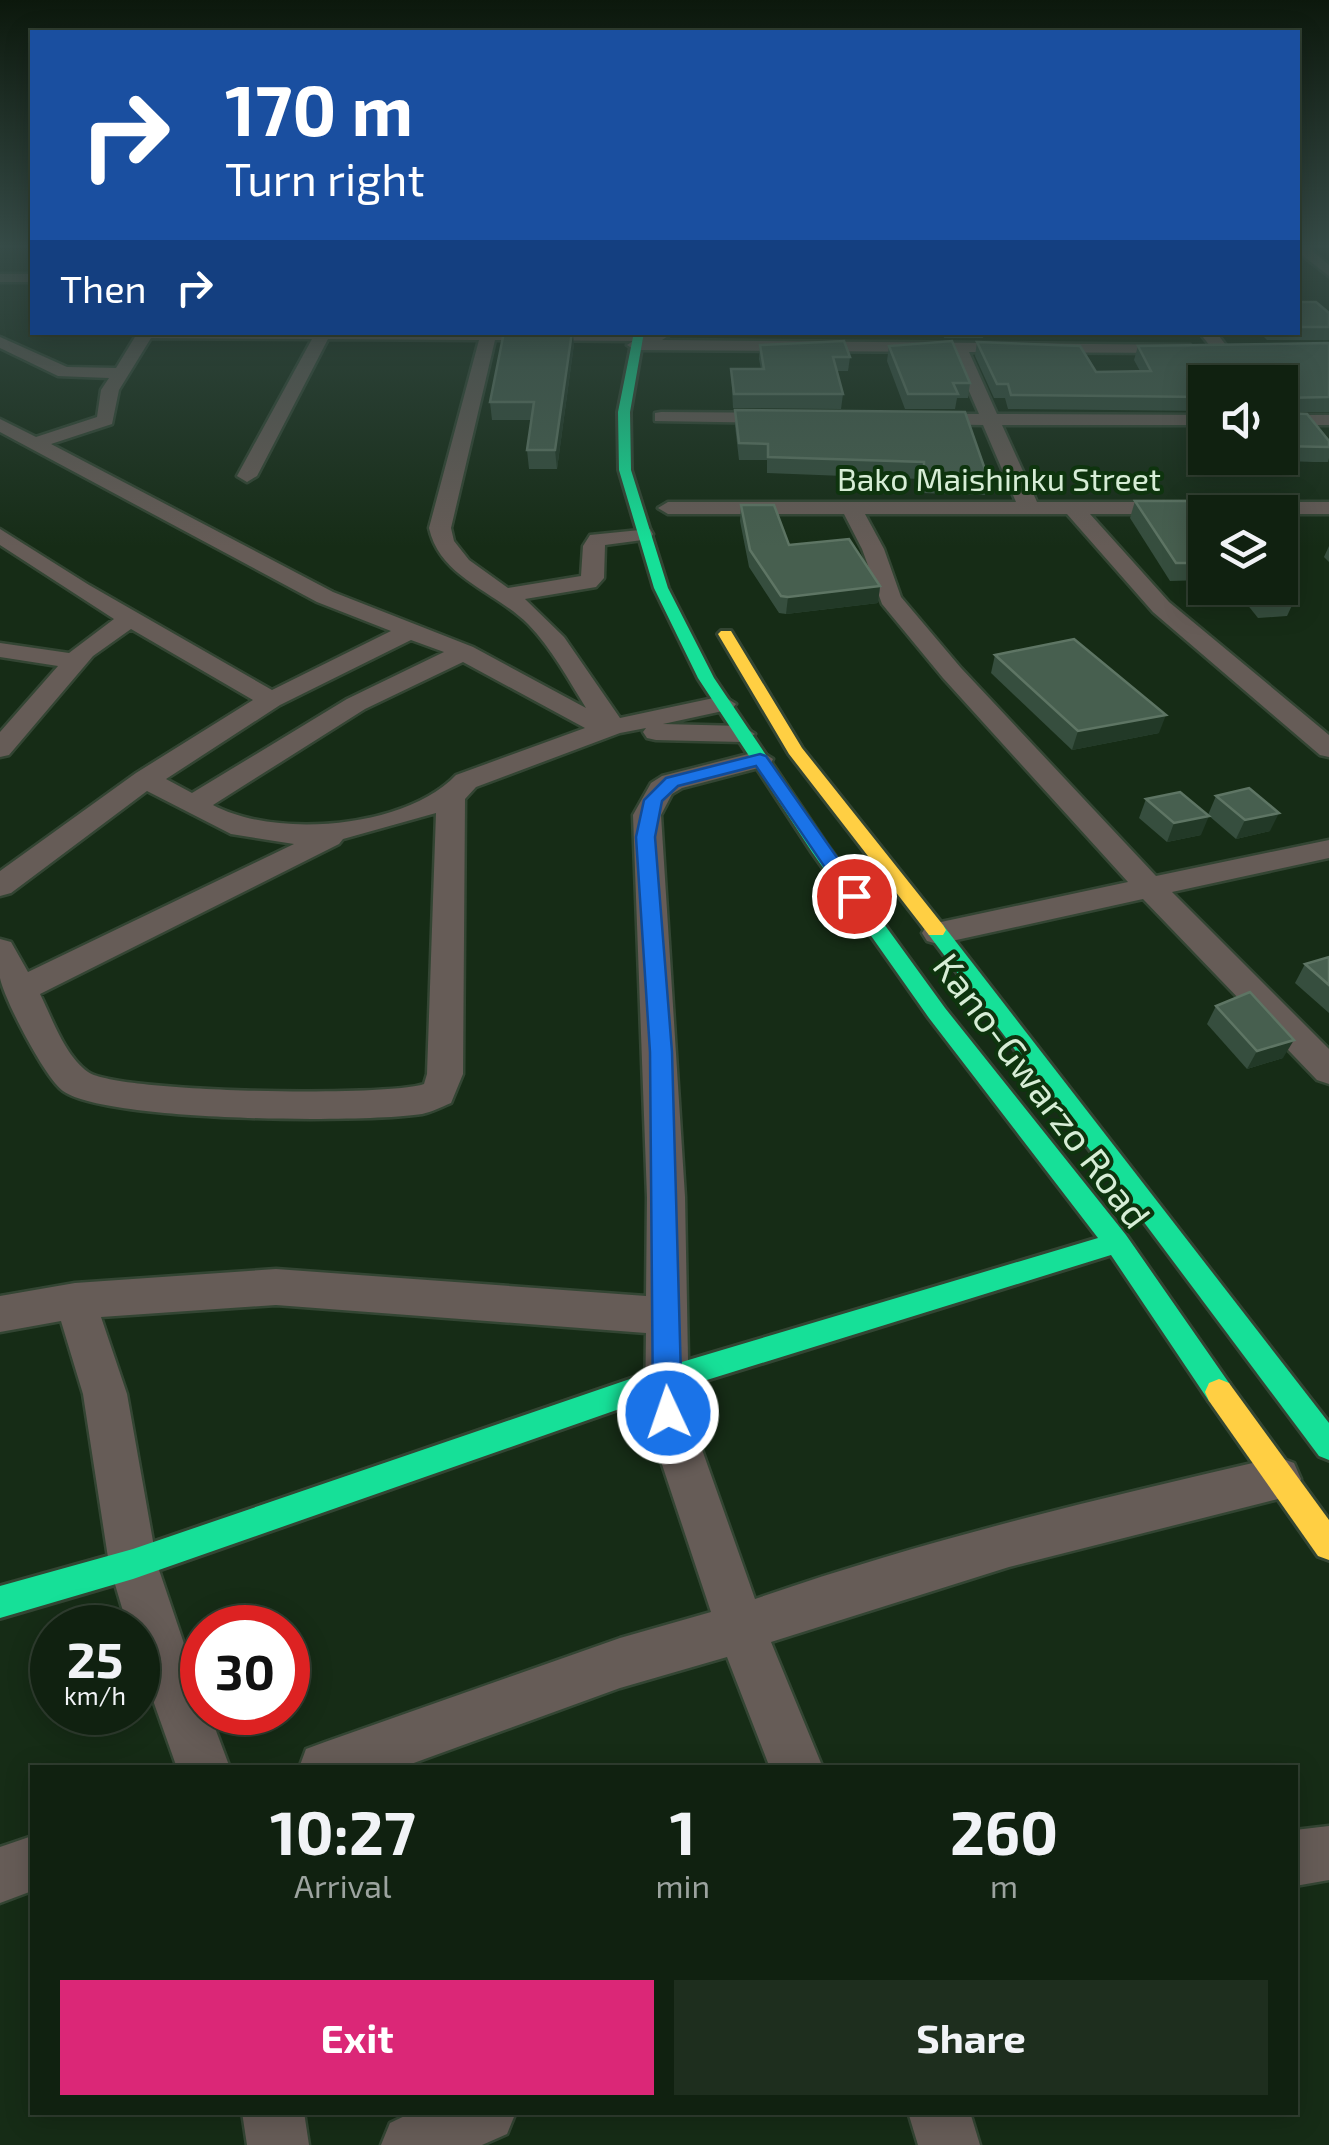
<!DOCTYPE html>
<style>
:root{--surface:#102110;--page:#1e2e1e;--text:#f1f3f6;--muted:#9ca39f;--line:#303e30;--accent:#db2777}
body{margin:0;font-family:"Exo 2",sans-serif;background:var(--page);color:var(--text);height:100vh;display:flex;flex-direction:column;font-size:38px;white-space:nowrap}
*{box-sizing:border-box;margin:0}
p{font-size:32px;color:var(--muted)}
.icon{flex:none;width:55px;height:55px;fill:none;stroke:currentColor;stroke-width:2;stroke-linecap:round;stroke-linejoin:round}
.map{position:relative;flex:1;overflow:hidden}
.drawer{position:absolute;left:30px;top:1765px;width:1268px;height:350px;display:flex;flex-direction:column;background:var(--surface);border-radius:0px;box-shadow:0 5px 25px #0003,0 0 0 2px var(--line)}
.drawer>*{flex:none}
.top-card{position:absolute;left:30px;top:30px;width:1270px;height:305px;border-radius:0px;box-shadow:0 5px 25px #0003,0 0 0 2px var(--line);background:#1a4fa0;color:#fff;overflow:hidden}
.tools{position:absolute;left:1188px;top:365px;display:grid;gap:20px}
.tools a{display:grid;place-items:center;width:110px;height:110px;border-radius:0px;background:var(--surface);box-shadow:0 5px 25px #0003,0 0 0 2px var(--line);font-size:50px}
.speed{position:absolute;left:30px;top:1605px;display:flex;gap:20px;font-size:50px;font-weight:700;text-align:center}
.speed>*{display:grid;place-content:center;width:130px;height:130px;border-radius:50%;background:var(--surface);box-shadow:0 5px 25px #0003,0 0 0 2px var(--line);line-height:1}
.speed small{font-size:25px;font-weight:400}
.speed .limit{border:15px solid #d22;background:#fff;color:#111}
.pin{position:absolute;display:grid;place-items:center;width:85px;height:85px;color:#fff;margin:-42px;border:5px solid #fff;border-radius:50%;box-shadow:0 2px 10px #0007}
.me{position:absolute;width:110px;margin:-55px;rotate:357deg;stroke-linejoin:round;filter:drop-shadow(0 0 8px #0008)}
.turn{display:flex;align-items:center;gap:35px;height:210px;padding:0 30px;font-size:45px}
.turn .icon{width:130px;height:130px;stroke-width:2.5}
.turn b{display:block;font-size:70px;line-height:85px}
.then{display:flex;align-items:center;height:95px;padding:0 30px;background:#0003;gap:20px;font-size:38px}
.eta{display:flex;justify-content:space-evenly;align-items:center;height:170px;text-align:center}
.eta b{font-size:60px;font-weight:700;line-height:70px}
.button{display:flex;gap:20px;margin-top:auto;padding:20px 30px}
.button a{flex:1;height:115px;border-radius:0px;background:var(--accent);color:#fff;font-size:40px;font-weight:700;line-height:115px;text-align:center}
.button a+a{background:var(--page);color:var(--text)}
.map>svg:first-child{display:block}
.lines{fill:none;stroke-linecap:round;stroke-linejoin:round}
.street-casing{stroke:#334533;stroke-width:5}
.fast-casing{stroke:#334533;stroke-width:6}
.slow-casing{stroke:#334533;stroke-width:6}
.street{fill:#665c57;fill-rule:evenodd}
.fast{fill:#16e098;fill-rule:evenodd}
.slow{fill:#ffcf43;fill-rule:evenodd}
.wall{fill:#364e3e}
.shaded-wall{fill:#223927}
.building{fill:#475f4f;stroke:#5e7564;stroke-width:2.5}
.route{fill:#1a73e8;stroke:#114b97;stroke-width:2.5}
.labels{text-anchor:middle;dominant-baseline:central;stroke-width:8;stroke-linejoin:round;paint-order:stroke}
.far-street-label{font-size:32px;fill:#d7edd6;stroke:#0e340e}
.street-label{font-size:38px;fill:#d7edd6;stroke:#0e340e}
</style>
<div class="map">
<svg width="1329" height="2145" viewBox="0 0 1329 2145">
<rect width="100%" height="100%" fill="#162c16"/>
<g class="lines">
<g class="street-casing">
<g id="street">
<path d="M1298 247H1308L1329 265V276L1298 252Z"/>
<rect x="0" y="274" width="32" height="8"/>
<path d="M138 332H665L668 336 662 340 1190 345 1192 348 1184 353 969 352 997 414 1205 415V425H1002L1037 502H1329V514H1090L1169 602 1329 735V757L1320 755 1153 612 1067 514H865L884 549 901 597 961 668 1156 876 1329 840V858L1172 892 1329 1049V1084L1317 1080 1143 899 938 944 927 941 922 933 927 925 1128 882 943 678 882 604 862 549 844 514H668L658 508 668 502H1016L983 425 922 424 913 419 922 414H979L952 352 635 350 627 345 633 341 495 340 451 528 454 541 469 560 508 588 581 576 583 546 590 535 650 529 653 534 650 539 605 545 604 578 596 587 525 599 564 637 620 718 723 696 736 704 732 709 663 724 742 726 755 734 742 742 656 740 647 738 643 732 646 728 620 733 476 787 465 799 463 1074 451 1103C441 1107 432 1112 422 1114 364 1123 107 1122 63 1091 45 1078 4 999 0 978 0 965 0 951 0 939L11 942 28 972 294 844 231 834 147 791 11 893 0 896V871L136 773 253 700 131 629 93 656 9 755 0 757V732L58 666 0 657V643L69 653 114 619 0 545V529L89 585 272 690 391 631 317 602 0 432V419L36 437 97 417 101 390 109 378 58 376 0 348V337L67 367 116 368ZM151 338 312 339 237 476 247 482 257 476 328 339 479 340 429 528C440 578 495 591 528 624 552 649 568 679 586 708L473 647 333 592 51 444 112 424 119 390ZM411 640 444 652 347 699 192 793 166 779 280 705ZM463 662 585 728 456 775C406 828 276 839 213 805L365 709ZM436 813 427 1074 424 1084C386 1097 118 1093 88 1072 65 1056 52 1018 40 994L339 844 343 839Z"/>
<path d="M1199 332H1216L1228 348 1214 351Z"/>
<path d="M661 412 780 413 789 418 780 423 655 421V413Z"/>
<rect x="1280" y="415" width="49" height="10"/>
<path d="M760 751 773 759 770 765 682 788 672 794 661 815 685 1197 689 1413 755 1599C927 1539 1101 1498 1278 1457L1294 1463 1301 1479 1294 1495 1009 1567 771 1642 823 1768H770L727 1657 620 1688 400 1768H299L306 1749 325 1742 620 1638 711 1612 645 1413 646 1333 276 1305 101 1317 127 1394 157 1564 202 1697V1712H209L230 1768H177L138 1658V1628H128L109 1564 83 1394 61 1321 0 1332V1296L75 1283 276 1269 646 1296 647 1197 633 815 651 783 662 776Z"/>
<path d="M1329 1826V1880L1295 1886V1830Z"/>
<path d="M32 1836V1891L0 1903V1847Z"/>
<path d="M242 2112H304L309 2145H247Z"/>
<path d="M413 2112H516L507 2134 482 2145H381L390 2123Z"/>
<path d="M908 2112H970L980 2145H918Z"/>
</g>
</g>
<g class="fast-casing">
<g id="fast">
<path d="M634 332H644L630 412 631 470 668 588 714 678 826 844 945 1008 1126 1235 1229 1383 1233 1392 1229 1401 1219 1405 1209 1401 1111 1255 665 1393 133 1579 0 1618V1586L133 1549 665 1367 1098 1238 929 1018 812 852 698 678 654 588 619 470 618 412Z"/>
<path d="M936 923 943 925 1329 1423V1460L1319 1456 929 935 926 930Z"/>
</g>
</g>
<g class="slow-casing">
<g id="slow">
<path d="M721 631H731L802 748 943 925 946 930 943 935H929L789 754 718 634Z"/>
<path d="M1219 1379 1229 1383 1329 1520V1560L1318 1556 1209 1401 1205 1392 1209 1383Z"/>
</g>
</g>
<use href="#street" class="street"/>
<use href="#fast" class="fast"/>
<use href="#slow" class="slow"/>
</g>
<g class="wall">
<path d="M1298 302 1329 327V340H1267L1259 332H1298Z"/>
<path d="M504 332H573L574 344 557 469H529L527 450 531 420H492L490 402Z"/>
<path d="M803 332H838L837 337H804Z"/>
<path d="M943 332H984L983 338H944Z"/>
<path d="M977 342 1096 372 1140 371 1134 360 1138 346 1329 343V412H1283L1329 441V458L1328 462H1313L1219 458H1280V382H1205V411L1008 409 1005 398H994L975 356Z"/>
<path d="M760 345 850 357 848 371H837L843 394 841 409 733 408 731 369H761L759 359Z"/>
<path d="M889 346 970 383 968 398H957L955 409H905L887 361Z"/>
<path d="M735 410 988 478 985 495 921 493V479L767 473V460H739L735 426Z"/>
<path d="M1135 501 1205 512V580L1170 581 1130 518Z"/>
<path d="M741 505 789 545 880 586 878 603 786 614 779 613 749 567 740 521Z"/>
<path d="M1329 546V562L1324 557Z"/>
<path d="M1234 588H1280L1295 599 1287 616 1258 618Z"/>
<path d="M995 655 1159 733 1072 750 991 673Z"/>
<path d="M1216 796 1270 831 1236 839 1208 815Z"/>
<path d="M1146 799 1201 835 1167 842 1139 818Z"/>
<path d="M1329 957V1013L1295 983 1305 964Z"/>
<path d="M1216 1006 1283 1058 1247 1069 1207 1024Z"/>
</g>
<g class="shaded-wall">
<path d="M572 332 574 344 557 469 555 450Z"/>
<path d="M880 586 878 603 786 614 788 597Z"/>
<path d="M1166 715 1159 733 1072 750 1078 731Z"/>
<path d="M1279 813 1270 831 1236 839 1245 820Z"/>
<path d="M1209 816 1201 835 1167 842 1174 823Z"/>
<path d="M1294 1040 1283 1058 1247 1069 1257 1051Z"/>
</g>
<g class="building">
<path d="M1298 302H1316L1329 313V327H1298Z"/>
<path d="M504 332H572L555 450H527L534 402H490Z"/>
<path d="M844 341 850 357H833L843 394H734L731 369H764L760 345Z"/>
<path d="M952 341 970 383H953L958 394H908L889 346Z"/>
<path d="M977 342 1080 346 1096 372 1151 371 1138 346 1329 343V397L1282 398 1283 413 1307 414 1329 441V447L1280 446V382H1205V397L1011 395 1008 384H997Z"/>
<path d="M735 410 965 412 988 478 924 477V462L768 457V444L739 443Z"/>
<path d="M1135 501H1215L1224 512H1205V563H1176Z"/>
<path d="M741 505H774L789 545 849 539 880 586 788 597 781 596 750 550Z"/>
<path d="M1280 581 1295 599 1264 600 1254 588H1280Z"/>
<path d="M1074 639 1166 715 1078 731 995 655Z"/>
<path d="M1249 788 1279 813 1245 820 1216 796Z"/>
<path d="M1180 792 1209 816 1174 823 1146 799Z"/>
<path d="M1329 957V985L1305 964Z"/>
<path d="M1250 992 1294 1040 1257 1051 1216 1006Z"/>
</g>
<linearGradient id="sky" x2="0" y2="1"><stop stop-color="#0c180c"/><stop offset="0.45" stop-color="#364b47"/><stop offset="1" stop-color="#364b47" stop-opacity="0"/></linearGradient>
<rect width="1329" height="547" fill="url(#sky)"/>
<path class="route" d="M760 754 766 756 864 896 854 902 847 900 756 766 678 786 662 801 655 837 672 1052 682 1413 678 1422 668 1426 657 1422 653 1413 650 1052 636 837 644 800 666 778Z"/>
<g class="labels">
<g class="far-street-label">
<text x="999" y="478">Bako Maishinku Street</text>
</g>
<g class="street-label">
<text transform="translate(1043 1090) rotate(53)">Kano-Gwarzo Road</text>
</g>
</g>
</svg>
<div class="tools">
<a><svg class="icon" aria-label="sound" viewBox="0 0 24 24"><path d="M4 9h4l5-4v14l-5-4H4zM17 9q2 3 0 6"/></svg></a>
<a><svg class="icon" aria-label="layers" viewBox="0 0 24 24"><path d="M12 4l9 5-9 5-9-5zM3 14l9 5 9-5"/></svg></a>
</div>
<div class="speed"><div>25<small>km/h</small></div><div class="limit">30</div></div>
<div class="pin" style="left:854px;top:896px;background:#d93025"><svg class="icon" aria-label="arrive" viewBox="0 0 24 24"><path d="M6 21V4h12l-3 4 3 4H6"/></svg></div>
<svg class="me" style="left:668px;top:1413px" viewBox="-20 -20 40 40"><circle r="17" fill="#1a73e8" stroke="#fff" stroke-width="3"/><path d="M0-11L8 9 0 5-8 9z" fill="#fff"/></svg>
<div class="top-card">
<div class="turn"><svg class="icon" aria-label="right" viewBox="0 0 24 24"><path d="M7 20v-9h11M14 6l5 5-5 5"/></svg><div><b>170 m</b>Turn right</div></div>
<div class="then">Then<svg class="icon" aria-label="right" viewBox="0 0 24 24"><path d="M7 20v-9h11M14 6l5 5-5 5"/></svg></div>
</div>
<section class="drawer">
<div class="eta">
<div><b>10:27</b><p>Arrival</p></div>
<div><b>1</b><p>min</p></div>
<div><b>260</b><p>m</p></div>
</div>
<div class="button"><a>Exit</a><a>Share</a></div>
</section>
</div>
